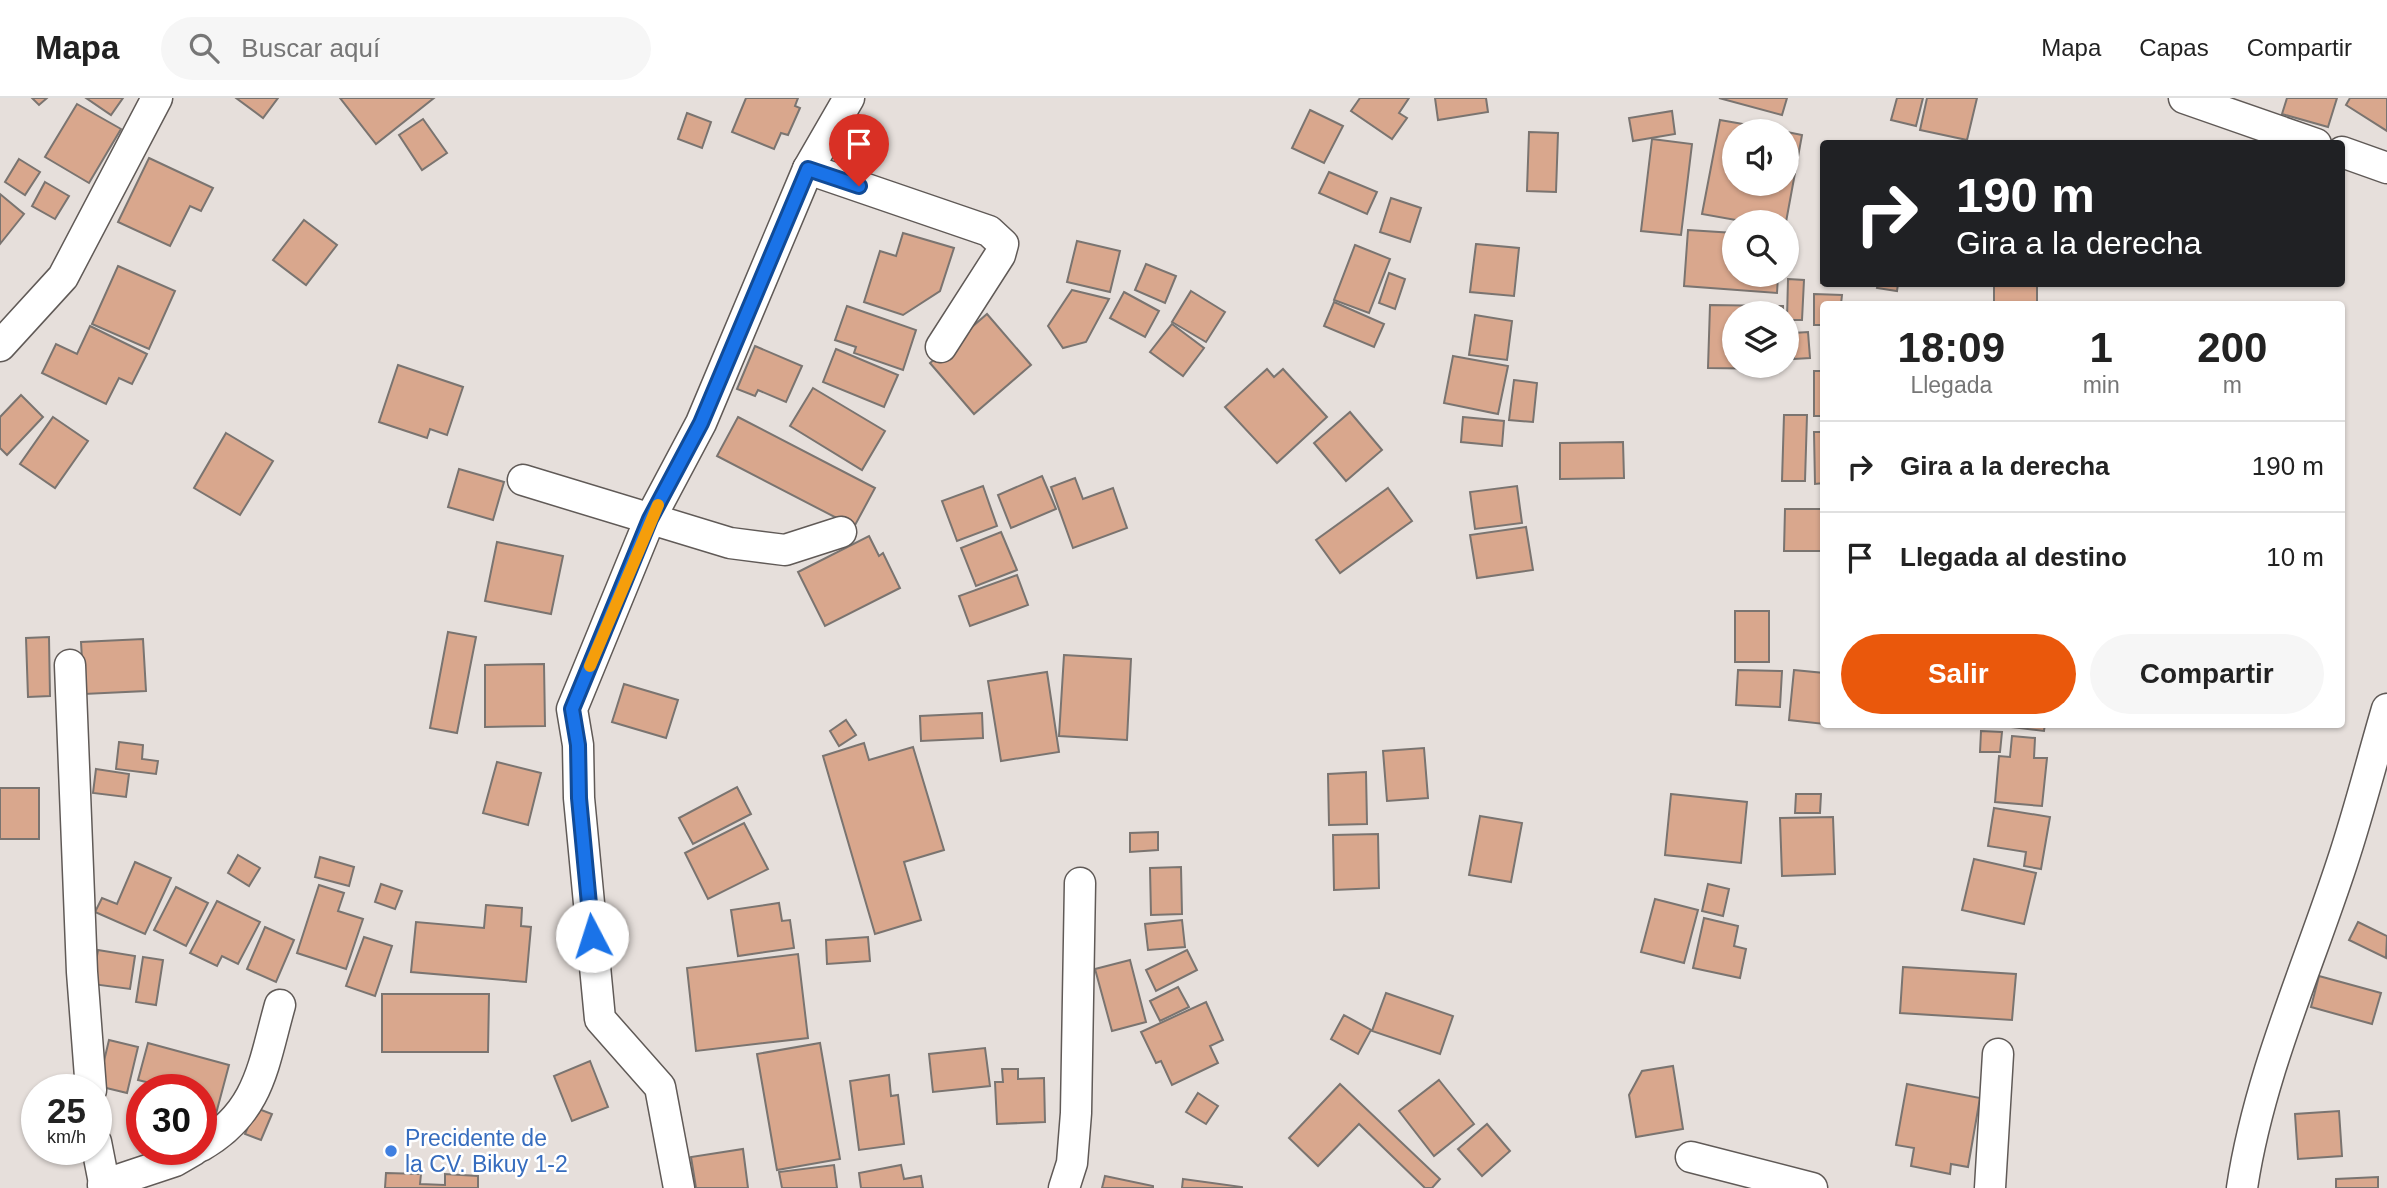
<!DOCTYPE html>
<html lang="es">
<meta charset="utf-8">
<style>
:root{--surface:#fff;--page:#f6f6f6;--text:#222;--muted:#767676;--line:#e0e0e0;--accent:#ea580c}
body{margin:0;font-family:Arial,sans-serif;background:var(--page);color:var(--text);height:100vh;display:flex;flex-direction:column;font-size:26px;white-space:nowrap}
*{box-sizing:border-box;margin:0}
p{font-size:23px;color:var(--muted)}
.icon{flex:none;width:38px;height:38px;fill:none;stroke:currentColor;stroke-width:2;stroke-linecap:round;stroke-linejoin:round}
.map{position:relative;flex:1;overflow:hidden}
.panel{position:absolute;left:1820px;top:203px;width:525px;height:427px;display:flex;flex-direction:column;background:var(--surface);border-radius:7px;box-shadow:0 2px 5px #0004}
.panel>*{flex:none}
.hud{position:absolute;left:1820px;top:42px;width:525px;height:147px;border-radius:7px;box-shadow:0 2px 5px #0004;background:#202124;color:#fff;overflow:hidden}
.fabs{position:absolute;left:1722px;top:21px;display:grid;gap:14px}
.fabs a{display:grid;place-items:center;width:77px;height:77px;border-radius:50%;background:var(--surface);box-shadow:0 2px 5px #0004;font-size:35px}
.speed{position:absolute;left:21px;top:976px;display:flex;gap:14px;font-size:35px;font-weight:700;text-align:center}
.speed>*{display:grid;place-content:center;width:91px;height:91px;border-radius:50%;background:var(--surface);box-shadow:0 2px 5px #0004;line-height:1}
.speed small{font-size:18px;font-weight:400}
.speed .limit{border:10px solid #d22;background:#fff;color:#111}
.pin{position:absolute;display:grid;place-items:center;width:60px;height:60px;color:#fff;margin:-72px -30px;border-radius:50% 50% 50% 0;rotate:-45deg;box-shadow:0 0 7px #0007}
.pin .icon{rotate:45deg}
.me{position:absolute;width:77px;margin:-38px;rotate:355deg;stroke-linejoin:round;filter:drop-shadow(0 0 5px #0008)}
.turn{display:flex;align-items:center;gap:24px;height:147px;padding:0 21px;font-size:32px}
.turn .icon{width:91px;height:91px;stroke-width:2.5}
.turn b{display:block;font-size:49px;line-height:60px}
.eta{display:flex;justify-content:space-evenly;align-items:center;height:119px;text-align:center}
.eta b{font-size:42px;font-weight:800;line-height:49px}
.button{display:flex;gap:14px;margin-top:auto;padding:14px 21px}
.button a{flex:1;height:80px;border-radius:42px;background:var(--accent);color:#fff;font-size:28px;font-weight:800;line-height:80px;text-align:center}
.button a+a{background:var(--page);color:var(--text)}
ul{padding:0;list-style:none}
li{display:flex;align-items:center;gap:21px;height:91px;padding:0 21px;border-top:2px solid var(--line)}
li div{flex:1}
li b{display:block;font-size:26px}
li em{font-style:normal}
header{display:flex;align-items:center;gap:42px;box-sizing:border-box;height:98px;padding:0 35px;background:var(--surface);border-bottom:2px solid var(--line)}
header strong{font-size:33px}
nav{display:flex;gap:38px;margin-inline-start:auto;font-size:24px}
.search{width:490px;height:63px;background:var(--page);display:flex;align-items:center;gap:18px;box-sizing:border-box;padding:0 24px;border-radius:38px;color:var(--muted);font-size:26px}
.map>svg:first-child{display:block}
.building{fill:#d9a78d;stroke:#7a7470;stroke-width:2}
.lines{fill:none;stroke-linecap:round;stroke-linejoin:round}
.minor-casing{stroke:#605a57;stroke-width:33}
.minor{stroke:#fff;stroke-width:30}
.route-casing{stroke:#114b97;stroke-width:18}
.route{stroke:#1a73e8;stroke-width:12}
.slow{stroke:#f59e0b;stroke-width:12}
.shop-dot{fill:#3f7fe0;stroke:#fff;stroke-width:2.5}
.labels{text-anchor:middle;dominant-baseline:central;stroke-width:5;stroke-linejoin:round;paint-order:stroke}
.shop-label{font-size:23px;fill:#366cbe;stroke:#fff;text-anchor:start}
</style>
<header>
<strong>Mapa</strong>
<div class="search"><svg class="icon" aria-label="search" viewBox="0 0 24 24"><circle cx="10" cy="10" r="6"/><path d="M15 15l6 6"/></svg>Buscar aquí</div>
<nav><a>Mapa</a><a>Capas</a><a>Compartir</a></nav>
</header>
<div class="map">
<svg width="2387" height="1090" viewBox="0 0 2387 1090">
<rect width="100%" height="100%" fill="#e6dfdb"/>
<g class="building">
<path d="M32 0H47L39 7Z"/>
<path d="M86 0H123L111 17Z"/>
<path d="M236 0H278L263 20Z"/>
<path d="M340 0H434L376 46Z"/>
<path d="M746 0H798L795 8 800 10 788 37 781 35 774 51 732 34Z"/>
<path d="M1360 0H1409L1399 15 1407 20 1392 41 1351 13Z"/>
<path d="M1435 0H1486L1488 14 1438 22Z"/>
<path d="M1719 0H1787L1782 17Z"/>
<path d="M1897 0H1923L1916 28 1891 22Z"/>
<path d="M1927 0H1977L1967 42 1920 32Z"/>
<path d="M2287 0H2337L2328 29 2282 16Z"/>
<path d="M2350 0H2387V33L2346 7Z"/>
<path d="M77 6 121 31 89 85 45 59Z"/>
<path d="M1310 12 1343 28 1324 65 1292 50Z"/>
<path d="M1672 13 1675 36 1633 43 1629 20Z"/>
<path d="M687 15 711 24 702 50 678 41Z"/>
<path d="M423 21 447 55 422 72 399 37Z"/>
<path d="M1720 22 1783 33H1734V86H1787V34L1802 37 1786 124H1747L1702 116Z"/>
<path d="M1529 34 1558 35 1556 94 1527 93Z"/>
<path d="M1652 41 1692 46 1681 137 1641 133Z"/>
<path d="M149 60 213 90 201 113 190 108 170 148 118 124Z"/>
<path d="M19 61 40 74 25 97 5 84Z"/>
<path d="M1329 74 1377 94 1367 116 1319 95Z"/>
<path d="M45 84 69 98 55 121 32 108Z"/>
<path d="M0 96 24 116 0 146Z"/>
<path d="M1391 100 1421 110 1410 144 1380 134Z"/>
<path d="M304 122 337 147 306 187 273 162Z"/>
<path d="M1688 132 1734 135 1732 153H1734V177L1778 178 1777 195 1684 188Z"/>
<path d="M903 135 954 150 940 193 903 217 864 204 880 153 896 158Z"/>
<path d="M1077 143 1120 153 1110 194 1067 184Z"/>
<path d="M1476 146 1519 150 1514 198 1470 194Z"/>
<path d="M1355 147 1390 161 1369 215 1334 202Z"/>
<rect x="1821" y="150" width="3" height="35"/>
<path d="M1146 166 1176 178 1165 205 1135 192Z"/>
<path d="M118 168 175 193 149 251 92 226Z"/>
<path d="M1389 175 1405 181 1395 211 1379 205Z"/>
<path d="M1788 181 1804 182 1802 222H1787Z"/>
<path d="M1878 186H1898L1897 193 1877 190Z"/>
<rect x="1994" y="186" width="43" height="20"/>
<path d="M1072 192 1109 201 1086 244 1063 250 1048 228Z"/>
<path d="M1191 193 1225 214 1206 244 1172 224Z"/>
<path d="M1124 194 1159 213 1145 239 1110 220Z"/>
<path d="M1814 196 1842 197 1841 206H1824V227H1814Z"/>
<path d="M1334 204 1384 226 1374 249 1324 228Z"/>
<path d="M1710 207 1783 208V215H1734V268H1783V271L1708 270Z"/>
<path d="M847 208 916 232 903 272 854 255 856 249 835 242Z"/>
<path d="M987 216 1031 267 974 316 930 265Z"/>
<path d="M1475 217 1512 223 1507 262 1469 257Z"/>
<path d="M1172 226 1204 250 1183 278 1150 254Z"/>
<path d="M90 228 147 256 132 286 119 280 106 306 42 275 56 246 77 256Z"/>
<path d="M1808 234 1810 260 1794 261 1793 235Z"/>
<path d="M755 248 802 268 786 304 758 292 755 298 737 291Z"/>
<path d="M836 251 898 277 884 309 823 284Z"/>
<path d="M1453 258 1508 268 1498 316 1444 305Z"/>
<path d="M398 267 463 289 447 337 430 331 427 340 379 324Z"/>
<path d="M1267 271 1274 279 1283 271 1327 319 1277 365 1225 309Z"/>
<rect x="1814" y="273" width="10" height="45"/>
<path d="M1514 282 1537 285 1533 324 1509 322Z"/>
<path d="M813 290 885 333 862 372 790 328Z"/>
<path d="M21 297 43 319 7 357 0 350V319Z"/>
<path d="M1350 314 1382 352 1346 383 1314 345Z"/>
<path d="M1784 317H1807L1805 383H1782Z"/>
<path d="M53 319 88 343 55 390 20 366Z"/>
<path d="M738 319 875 390 854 429 717 358Z"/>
<path d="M1463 319 1504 323 1502 348 1461 344Z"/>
<path d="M1814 334H1824V385L1815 386Z"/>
<path d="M226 335 273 363 240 417 194 390Z"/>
<path d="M1623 344 1624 380 1560 381V345Z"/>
<path d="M459 371 504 384 493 422 448 409Z"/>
<path d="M1042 378 1056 411 1011 430 998 397Z"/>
<path d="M1075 380 1083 401 1113 390 1127 430 1073 450 1051 389Z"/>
<path d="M983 388 997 428 957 443 942 403Z"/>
<path d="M1517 388 1522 425 1475 431 1470 394Z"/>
<path d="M1388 390 1412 423 1340 475 1316 442Z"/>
<path d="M1785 411H1824V453H1784Z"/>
<path d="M1526 429 1533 472 1477 480 1470 437Z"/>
<path d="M1001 434 1017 472 976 488 961 450Z"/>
<path d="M869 438 879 458 883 455 900 490 825 528 798 474Z"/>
<path d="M497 444 563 458 551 516 485 503Z"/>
<path d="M1017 477 1028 507 970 528 959 498Z"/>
<rect x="1735" y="513" width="34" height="51"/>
<path d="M448 534 476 539 457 635 430 630Z"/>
<path d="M49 539 50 598 28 599 26 540Z"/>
<path d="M143 541 146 593 84 596 81 544Z"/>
<path d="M1064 557 1131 561 1127 642 1059 638Z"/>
<path d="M544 566 545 628 485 629V567Z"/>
<path d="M1738 572 1782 573 1780 609 1736 607Z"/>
<path d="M1794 572 1824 575V626L1789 622Z"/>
<path d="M1047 574 1059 654 1001 663 988 583Z"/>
<path d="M624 586 678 602 666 640 612 624Z"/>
<path d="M982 615 983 640 921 643 920 618Z"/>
<path d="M846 622 856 637 839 648 830 633Z"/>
<path d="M1986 626H2045L2044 633Z"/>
<path d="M1981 633 2002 634 2000 654H1980Z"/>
<path d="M2012 638 2035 640 2034 660H2047L2042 708 1995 704 1999 658 2010 659Z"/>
<path d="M119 644 143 647 142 661 158 663 156 676 116 671Z"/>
<path d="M864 645 869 662 913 649 944 752 904 764 921 822 875 836 823 658Z"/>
<path d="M1424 650 1428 700 1387 703 1383 653Z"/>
<path d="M497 664 541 675 528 727 483 715Z"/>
<path d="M96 671 129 676 126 699 93 695Z"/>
<path d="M1366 674 1367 726 1329 727 1328 676Z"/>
<path d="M737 689 751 716 693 746 679 720Z"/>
<rect x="0" y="690" width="39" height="51"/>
<path d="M1671 696 1747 704 1741 765 1665 757Z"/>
<path d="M1796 696H1821L1820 715H1795Z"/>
<path d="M1994 710 2050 719 2041 771 2024 768 2026 754 1988 748Z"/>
<path d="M1480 718 1522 725 1511 784 1469 777Z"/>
<path d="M1833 719 1835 776 1782 778 1780 720Z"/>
<path d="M744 725 768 771 708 801 685 755Z"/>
<path d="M1158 734V752L1130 754V735Z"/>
<path d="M1378 736 1379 790 1334 792 1333 737Z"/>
<path d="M238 757 260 770 249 788 228 775Z"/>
<path d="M320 759 354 769 349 788 315 779Z"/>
<path d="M1974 761 2036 775 2024 826 1962 812Z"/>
<path d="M135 764 171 780 145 836 95 814 102 800 117 806Z"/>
<path d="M1181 769 1182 816 1151 817 1150 770Z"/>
<path d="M381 786 402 793 395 811 375 804Z"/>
<path d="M1708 786 1729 791 1723 818 1702 813Z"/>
<path d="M319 787 344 795 338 813 363 821 346 871 297 855Z"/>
<path d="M176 789 208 805 186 848 154 832Z"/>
<path d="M1655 801 1698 812 1684 865 1641 854Z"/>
<path d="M217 803 260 824 238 866 222 858 217 868 190 855Z"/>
<path d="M779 805 782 823 790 822 794 850 738 858 731 812Z"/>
<path d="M486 807 522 810 521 828 531 829 526 884 411 874 416 824 484 830Z"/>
<path d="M1704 820 1738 828 1734 848 1746 851 1740 880 1693 870Z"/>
<path d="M1182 822 1185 849 1148 852 1145 826Z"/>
<path d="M2358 824 2387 838 2386 860 2349 842Z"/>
<path d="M265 829 294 842 276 884 247 871Z"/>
<path d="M364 839 392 848 375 898 346 888Z"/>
<path d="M868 839 870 863 827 866 826 842Z"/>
<path d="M98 852 135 858 130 891 92 886Z"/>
<path d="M1187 852 1197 872 1156 893 1146 872Z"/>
<path d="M798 856 808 940 696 953 687 870Z"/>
<path d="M143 859 163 862 156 907 136 904Z"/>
<path d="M1130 862 1146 924 1112 933 1095 871Z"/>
<path d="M1903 869 2016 876 2012 922 1900 915Z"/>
<path d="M2319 878 2381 895 2372 926 2311 909Z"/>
<path d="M1178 889 1189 909 1160 923 1150 903Z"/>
<path d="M1386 895 1453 918 1440 956 1372 933Z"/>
<path d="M382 896H489L488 954H382Z"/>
<path d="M1206 904 1223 942 1210 948 1218 965 1172 987 1161 963 1156 965 1141 934Z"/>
<path d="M1344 917 1371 932 1358 956 1331 941Z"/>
<path d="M109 942 138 949 127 995 98 988Z"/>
<path d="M148 945 229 967 213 1027 201 1024V992H156L158 987 138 982Z"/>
<path d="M820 945 840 1061 777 1072 757 956Z"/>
<path d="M985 950 990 988 933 994 929 956Z"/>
<path d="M590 963 608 1009 572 1023 554 978Z"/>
<path d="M1673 968 1683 1031 1636 1039 1629 997 1642 973Z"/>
<path d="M1002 971H1018V981L1044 980 1045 1024 997 1026 995 984H1003Z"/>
<path d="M889 977 891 998 898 997 904 1046 859 1052 850 983Z"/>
<path d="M1439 982 1474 1026 1434 1058 1399 1013Z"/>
<path d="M1340 986 1440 1081 1432 1090H1425L1359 1026 1318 1068 1289 1040Z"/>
<path d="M1907 986 1980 1000 1968 1069 1951 1066 1950 1076 1911 1068 1914 1050 1896 1047Z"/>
<path d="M1198 995 1218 1008 1206 1026 1186 1014Z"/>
<path d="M256 1010 272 1016 261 1042 245 1036Z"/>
<path d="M2339 1013 2342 1058 2298 1061 2295 1016Z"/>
<path d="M1487 1026 1510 1053 1482 1078 1458 1051Z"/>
<path d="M743 1051 748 1090H696L691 1059Z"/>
<path d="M834 1067 837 1090H782L779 1074Z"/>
<path d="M901 1067 904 1081 921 1078 923 1090H861L859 1075Z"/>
<path d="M386 1075 421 1076 420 1086 445 1087V1076L478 1078V1090H385Z"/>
<path d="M1105 1078 1153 1088V1090H1102Z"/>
<path d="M2378 1079V1090H2336V1081Z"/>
<path d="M1183 1081 1242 1089V1090H1182Z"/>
</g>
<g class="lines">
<g class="minor-casing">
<g id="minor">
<path d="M2184 0 2316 46"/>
<path d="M2342 54 2387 70"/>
<path d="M808 71 989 133 1003 146 1000 157 941 249"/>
<path d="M0 248 63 179 157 0"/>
<path d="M523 382 730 445 785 452 841 434"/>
<path d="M70 567 82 874 91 992"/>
<path d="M96 1044 105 1090"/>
<path d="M201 1048C260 1014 263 967 280 907"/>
<path d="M1691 1059 1812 1090"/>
<path d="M103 1087 175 1063 194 1052"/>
<path d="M679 1090 660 989 600 921 579 700 578 647 572 611 650 421 701 325 808 71 849 0"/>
<path d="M1064 1090 1072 1065 1076 1015 1080 785"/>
<path d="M1990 1090 1998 956"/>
<path d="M2242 1090C2259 977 2307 872 2342 765 2359 714 2372 662 2387 611"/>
</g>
</g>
<use href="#minor" class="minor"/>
</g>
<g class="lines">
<g class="route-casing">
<path id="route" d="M592 838 579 700 578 647 572 611 650 421 701 325 808 71 859 88"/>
</g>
<use href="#route" class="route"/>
<path class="slow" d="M590 568 658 407"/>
</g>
<circle class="shop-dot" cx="391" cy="1053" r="7"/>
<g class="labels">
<g class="shop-label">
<text x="405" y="1040">Precidente de<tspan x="405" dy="26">la CV. Bikuy 1-2</tspan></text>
</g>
</g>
</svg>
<div class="fabs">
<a><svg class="icon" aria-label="sound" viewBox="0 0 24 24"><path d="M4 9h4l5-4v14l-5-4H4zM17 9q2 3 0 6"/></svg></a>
<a><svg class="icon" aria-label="search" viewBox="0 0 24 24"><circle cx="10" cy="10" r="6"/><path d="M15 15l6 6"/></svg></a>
<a><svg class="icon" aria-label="layers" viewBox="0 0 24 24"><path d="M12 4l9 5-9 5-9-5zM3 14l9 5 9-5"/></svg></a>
</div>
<div class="speed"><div>25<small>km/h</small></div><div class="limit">30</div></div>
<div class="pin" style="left:859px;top:88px;background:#d93025"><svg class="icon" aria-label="arrive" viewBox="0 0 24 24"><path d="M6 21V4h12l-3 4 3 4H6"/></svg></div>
<svg class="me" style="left:592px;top:838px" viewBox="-20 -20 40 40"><circle r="19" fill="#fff"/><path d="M0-13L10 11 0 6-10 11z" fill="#1a73e8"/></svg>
<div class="hud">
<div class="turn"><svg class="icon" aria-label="right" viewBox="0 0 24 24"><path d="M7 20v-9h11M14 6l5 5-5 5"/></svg><div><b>190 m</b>Gira a la derecha</div></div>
</div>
<section class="panel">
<div class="eta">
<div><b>18:09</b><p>Llegada</p></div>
<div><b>1</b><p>min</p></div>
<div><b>200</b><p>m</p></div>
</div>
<ul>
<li><svg class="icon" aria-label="right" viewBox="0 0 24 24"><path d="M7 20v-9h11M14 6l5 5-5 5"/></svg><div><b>Gira a la derecha</b></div><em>190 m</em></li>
<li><svg class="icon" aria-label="arrive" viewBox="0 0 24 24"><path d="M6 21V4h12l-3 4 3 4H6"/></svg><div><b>Llegada al destino</b></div><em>10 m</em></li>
</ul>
<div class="button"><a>Salir</a><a>Compartir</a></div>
</section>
</div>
